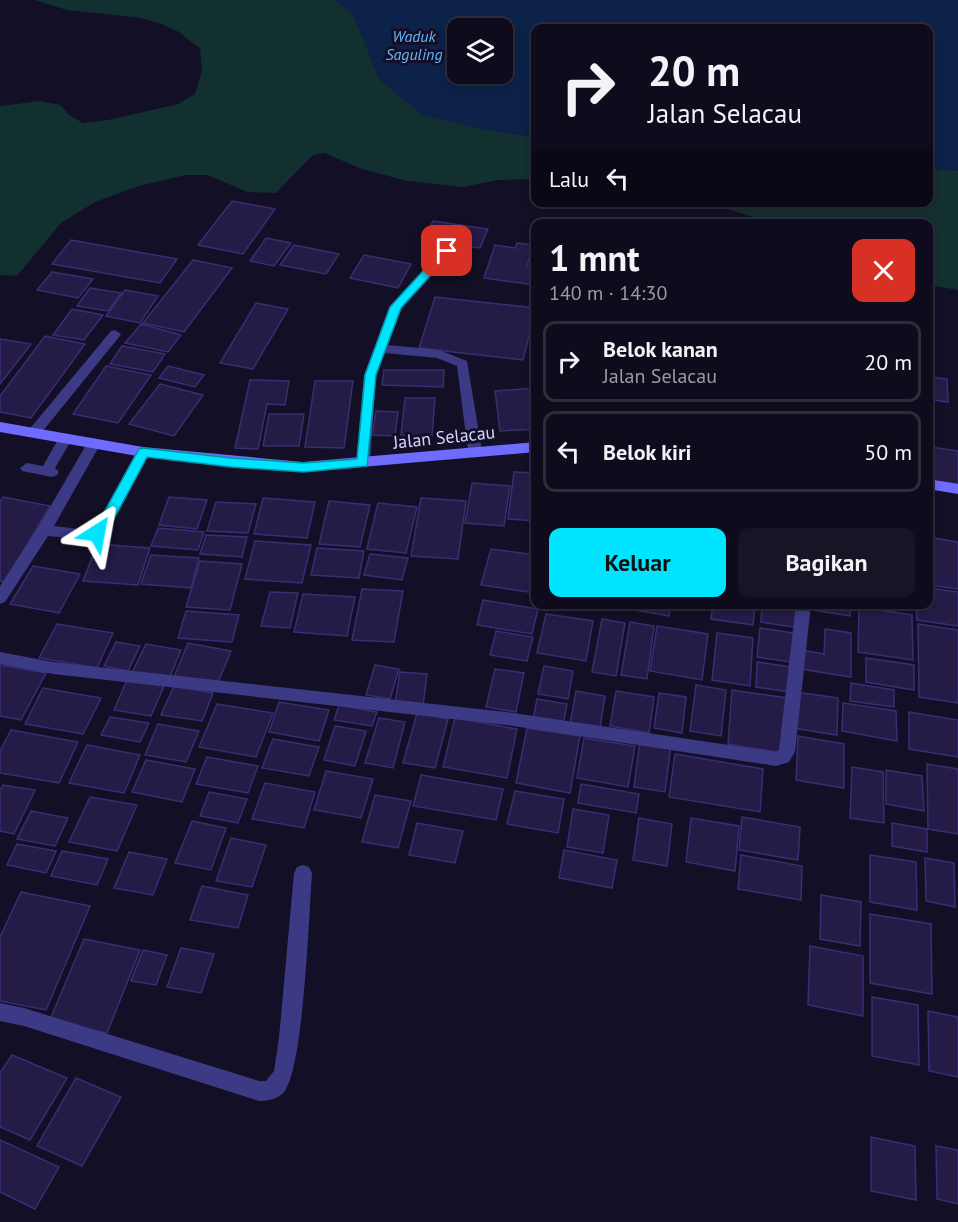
<!DOCTYPE html>
<html lang="id">
<meta charset="utf-8">
<style>
:root{--surface:#0e0b1c;--page:#171425;--text:#f1f3f6;--muted:#9b9ba3;--line:#2e2b3b;--accent:#00e5ff}
body{margin:0;font-family:"PT Sans",sans-serif;background:var(--page);color:var(--text);height:100vh;display:flex;flex-direction:column;font-size:22px;white-space:nowrap}
*{box-sizing:border-box;margin:0}
p{font-size:20px;color:var(--muted)}
.icon{flex:none;width:33px;height:33px;fill:none;stroke:currentColor;stroke-width:2;stroke-linecap:round;stroke-linejoin:round}
.map{position:relative;flex:1;overflow:hidden}
.panel{position:absolute;left:531px;top:219px;width:402px;height:390px;display:flex;flex-direction:column;background:var(--surface);border-radius:12px;box-shadow:0 3px 9px #0003,0 0 0 2px var(--line)}
.panel>*{flex:none}
.banner{position:absolute;left:531px;top:24px;width:402px;height:183px;border-radius:12px;box-shadow:0 3px 9px #0003,0 0 0 2px var(--line);background:#0e0b1c;color:var(--text);overflow:hidden}
.controls{position:absolute;left:447px;top:18px;display:grid;gap:12px}
.controls a{display:grid;place-items:center;width:66px;height:66px;border-radius:12px;background:var(--surface);box-shadow:0 3px 9px #0003,0 0 0 2px var(--line);font-size:30px}
.pin{position:absolute;display:grid;place-items:center;width:51px;height:51px;color:#fff;margin:-26px;border-radius:12px;box-shadow:0 3px 9px #0006}
.me{position:absolute;width:66px;margin:-33px;rotate:34deg;stroke-linejoin:round;filter:drop-shadow(0 0 4px #0008)}
.turn{display:flex;align-items:center;gap:21px;height:126px;padding:0 18px;font-size:27px}
.turn .icon{width:78px;height:78px;stroke-width:2.5}
.turn b{display:block;font-size:42px;line-height:51px}
.then{display:flex;align-items:center;height:57px;padding:0 18px;background:#0003;gap:12px;font-size:22px}
.round{display:grid;place-items:center;flex:none;width:63px;height:63px;border-radius:12px;background:var(--page)}
.overview{display:flex;align-items:center;justify-content:space-between;height:102px;padding:0 18px}
h1{font-size:36px;font-weight:700;line-height:45px}
.button{display:flex;gap:12px;margin-top:auto;padding:12px 18px}
.button a{flex:1;height:69px;border-radius:12px;background:var(--accent);color:#111;font-size:24px;font-weight:700;line-height:69px;text-align:center}
.button a+a{background:var(--page);color:var(--text)}
ul{padding:0;list-style:none}
li{display:flex;align-items:center;gap:18px;height:81px;margin:0 12px 9px;padding:0 6px;border:3px solid var(--line);border-radius:12px}
li div{flex:1}
li b{display:block;font-size:22px}
li em{font-style:normal}
.map>svg:first-child{display:block}
.green{fill:#12302f}
.water{fill:#0c2248;fill-rule:evenodd}
.building{fill:#241b47;stroke:#3b2d73;stroke-width:1.5}
.lines{fill:none;stroke-linecap:round;stroke-linejoin:round}
.lane{fill:#3d3a85;fill-rule:evenodd}
.street{fill:#3d3a85;fill-rule:evenodd}
.secondary{fill:#6f6bff;fill-rule:evenodd}
.route{fill:#00e5ff;stroke:#0095a6;stroke-width:1.5}
.labels{text-anchor:middle;dominant-baseline:central;stroke-width:6;stroke-linejoin:round;paint-order:stroke}
.far-water-label{font-size:16px;font-style:italic;fill:#62b6ff;stroke:#130f26}
.street-label{font-size:18px;fill:#d9d4ff;stroke:#130f26}
</style>
<div class="map">
<svg width="958" height="1222" viewBox="0 0 958 1222">
<rect width="100%" height="100%" fill="#130f26"/>
<g class="green">
<path d="M34 0H335L353 14 380 80 482 129 535 137V179L497 180 464 187 407 181 362 169 324 153 313 155 276 193 247 192 208 175H186L139 186 95 202 61 223 17 276 0 275V106L40 101 61 105 69 115 83 123 108 120 178 104 195 94 202 71 200 48 177 31 161 24 142 18 67 10Z"/>
<path d="M929 169 958 171V290L929 285 928 224 774 223 706 203 928 202Z"/>
</g>
<path class="water" d="M335 0H958V171L929 169 928 28H536L535 137 482 129 422 115 380 80 353 15ZM458 28H502V74H458Z"/>
<g class="building">
<path d="M232 201 275 209 243 254 198 245Z"/>
<path d="M433 221 488 229 480 248 424 240Z"/>
<path d="M266 238 291 243 274 266 250 261Z"/>
<path d="M71 240 177 259 160 283 52 264Z"/>
<path d="M517 243 533 245 527 266 536 267 534 285 484 278 495 245 515 248Z"/>
<path d="M294 245 339 254 326 274 280 265Z"/>
<path d="M364 255 411 264 398 288 350 278Z"/>
<path d="M193 260 232 268 184 332 143 323Z"/>
<path d="M52 272 93 279 78 298 37 290Z"/>
<path d="M90 288 121 293 108 311 77 306Z"/>
<path d="M125 290 158 296 140 323 106 316Z"/>
<path d="M435 297 536 308 523 360 419 348Z"/>
<path d="M256 303 288 309 253 369 220 363Z"/>
<path d="M72 309 103 315 84 340 53 335Z"/>
<path d="M141 324 181 335 168 352 125 343Z"/>
<path d="M45 336 85 344 31 418 0 412V396Z"/>
<path d="M0 339 31 344 0 384Z"/>
<path d="M122 346 165 354 153 372 110 364Z"/>
<path d="M106 366 151 375 118 423 73 414Z"/>
<path d="M168 366 204 375 195 387 159 378Z"/>
<path d="M384 370H444L443 387 382 385Z"/>
<path d="M928 377 947 379 948 402 928 399Z"/>
<path d="M250 380 289 381 285 405 267 404 258 449 235 448Z"/>
<path d="M315 381H353L344 448 305 447Z"/>
<path d="M160 384 203 395 174 436 129 424Z"/>
<path d="M535 388 536 429 500 431 495 391Z"/>
<path d="M405 398H435L432 436 401 435Z"/>
<path d="M376 411 398 412 395 436 372 435Z"/>
<path d="M269 414H304L299 446H263Z"/>
<path d="M931 447 958 451V484L932 481Z"/>
<path d="M514 472 536 473V521L508 519Z"/>
<path d="M472 483 510 486 504 526 465 523Z"/>
<path d="M3 497 50 506 5 582 0 581V502Z"/>
<path d="M169 497 207 500 197 529 159 525Z"/>
<path d="M263 498 315 502 307 538 254 534Z"/>
<path d="M421 498 466 501 458 559 411 556Z"/>
<path d="M329 501 370 505 360 547 319 544Z"/>
<path d="M216 502 256 504 248 533 207 531Z"/>
<path d="M378 503 417 507 406 553 367 549Z"/>
<path d="M158 528 204 532 198 550 151 546Z"/>
<path d="M206 535 247 537 242 557 200 554Z"/>
<path d="M928 537 958 542V589L928 585Z"/>
<path d="M255 541 311 545 302 583 245 579Z"/>
<path d="M97 544 150 548 138 585 83 581Z"/>
<path d="M317 548 364 551 359 578 311 575Z"/>
<path d="M491 549 536 555 535 593 481 585Z"/>
<path d="M370 554 408 558 402 580 364 575Z"/>
<path d="M151 555 199 558 191 588 141 584Z"/>
<path d="M200 561 242 564 230 610 186 607Z"/>
<path d="M33 566 80 574 59 613 10 604Z"/>
<path d="M928 588 958 592V626L917 620 916 604H928Z"/>
<path d="M362 589 403 591 394 642 352 640Z"/>
<path d="M270 592 298 593 290 628 261 626Z"/>
<path d="M303 594 355 597 347 636 294 632Z"/>
<path d="M483 600 538 609 532 634 477 625Z"/>
<path d="M629 604H671L669 616 628 609Z"/>
<path d="M713 604H755L753 625 711 619Z"/>
<path d="M762 604H801L799 628 761 622Z"/>
<path d="M806 604H851L850 616 806 609Z"/>
<path d="M859 607 912 615 913 660 858 652Z"/>
<path d="M186 611 239 615 232 642 178 638Z"/>
<path d="M546 614 593 621 586 661 537 653Z"/>
<path d="M602 619 625 623 616 676 592 672Z"/>
<path d="M630 622 654 626 647 679 621 675Z"/>
<path d="M57 624 113 633 97 668 39 658Z"/>
<path d="M918 624 958 630V703L919 697Z"/>
<path d="M657 626 708 634 702 680 650 671Z"/>
<path d="M760 628 799 634 797 663 757 657Z"/>
<path d="M825 629 851 633V677L801 669V650L824 654Z"/>
<path d="M496 631 533 637 527 661 490 655Z"/>
<path d="M717 633 753 638 750 686 712 680Z"/>
<path d="M116 642 140 646 128 671 104 666Z"/>
<path d="M188 643 231 651 217 685 174 677Z"/>
<path d="M146 644 181 650 169 679 132 673Z"/>
<path d="M866 658 914 665V690L866 682Z"/>
<path d="M757 662 791 667 790 692 756 687Z"/>
<path d="M0 665 46 673 21 720 0 716Z"/>
<path d="M375 665 399 669 390 699 366 695Z"/>
<path d="M544 666 573 671 568 699 538 694Z"/>
<path d="M495 669 524 673 516 712 486 707Z"/>
<path d="M400 672 427 674 423 706 395 704Z"/>
<path d="M127 680 164 686 151 716 114 710Z"/>
<path d="M851 683 894 690V707L850 701Z"/>
<path d="M696 685 726 690 721 736 690 731Z"/>
<path d="M174 686 213 693 202 721 161 715Z"/>
<path d="M43 688 101 698 83 734 25 724Z"/>
<path d="M732 690 787 698 783 753 728 744Z"/>
<path d="M576 691 605 696 600 728 570 724Z"/>
<path d="M616 691 654 697 649 733 610 726Z"/>
<path d="M795 692 838 698 837 735 793 728Z"/>
<path d="M659 693 686 697 682 733 654 728Z"/>
<path d="M537 699 567 704 563 725 533 720Z"/>
<path d="M279 702 329 710 319 741 269 732Z"/>
<path d="M843 703 896 711 897 741 842 731Z"/>
<path d="M217 704 273 713 256 757 199 747Z"/>
<path d="M339 705 377 712 372 726 334 720Z"/>
<path d="M909 712 958 720V757L909 749Z"/>
<path d="M417 713 448 719 435 768 403 763Z"/>
<path d="M110 717 149 723 140 742 101 735Z"/>
<path d="M379 718 405 722 393 768 365 763Z"/>
<path d="M455 718 517 729 507 778 443 767Z"/>
<path d="M158 724 199 731 186 762 145 755Z"/>
<path d="M335 726 366 731 355 766 324 760Z"/>
<path d="M527 728 580 736 570 793 516 783Z"/>
<path d="M11 730 78 742 59 783 0 773V751Z"/>
<path d="M798 736 844 744V788L796 780Z"/>
<path d="M584 738 635 746 628 787 577 778Z"/>
<path d="M273 739 319 747 309 776 262 768Z"/>
<path d="M640 740 671 745 665 792 634 787Z"/>
<path d="M87 745 140 755 124 793 69 783Z"/>
<path d="M675 754 763 769 760 812 669 797Z"/>
<path d="M207 757 258 766 248 793 196 784Z"/>
<path d="M146 760 195 769 182 802 132 792Z"/>
<path d="M927 764 958 769V834L928 829Z"/>
<path d="M852 767 883 772 884 823 850 818Z"/>
<path d="M886 770 922 776 924 811 886 804Z"/>
<path d="M326 771 373 779 361 818 314 810Z"/>
<path d="M421 775 503 789 496 820 413 806Z"/>
<path d="M265 783 315 792 304 828 252 819Z"/>
<path d="M581 784 639 794 636 813 578 803Z"/>
<path d="M3 785 35 790 14 834 0 831V791Z"/>
<path d="M515 791 564 799 558 833 507 824Z"/>
<path d="M209 792 247 799 238 823 200 816Z"/>
<path d="M375 795 411 801 398 848 362 842Z"/>
<path d="M90 797 137 805 117 851 69 842Z"/>
<path d="M573 809 609 815 603 853 567 847Z"/>
<path d="M31 811 68 818 55 846 17 839Z"/>
<path d="M742 817 800 827 798 860 739 850Z"/>
<path d="M639 818 672 824 667 866 633 860Z"/>
<path d="M691 818 739 826 735 871 686 862Z"/>
<path d="M192 821 226 828 211 870 175 863Z"/>
<path d="M417 823 463 831 455 863 409 855Z"/>
<path d="M892 823 927 829V852L892 846Z"/>
<path d="M231 838 266 845 252 887 216 881Z"/>
<path d="M17 844 56 851 46 873 7 865Z"/>
<path d="M564 850 617 860 612 888 559 878Z"/>
<path d="M62 851 108 859 97 885 51 876Z"/>
<path d="M129 852 167 859 153 895 114 888Z"/>
<path d="M741 855 802 866 801 900 738 889Z"/>
<path d="M870 855 916 862 917 910 870 902Z"/>
<path d="M925 858 954 863 955 907 926 901Z"/>
<path d="M202 886 248 895 238 928 190 920Z"/>
<path d="M21 892 90 906 46 1010 0 1001V937Z"/>
<path d="M821 895 861 902 860 946 820 939Z"/>
<path d="M870 914 931 924 932 994 870 983Z"/>
<path d="M84 939 140 950 107 1033 49 1022Z"/>
<path d="M810 946 863 956V1016L808 1005Z"/>
<path d="M181 948 214 954 201 993 167 987Z"/>
<path d="M143 950 167 955 156 985 131 981Z"/>
<path d="M872 997 918 1005 919 1065 872 1056Z"/>
<path d="M928 1011 958 1017V1077L929 1071Z"/>
<path d="M12 1055 67 1078 30 1140 0 1127V1073Z"/>
<path d="M76 1078 121 1097 82 1166 37 1146Z"/>
<path d="M871 1137 915 1146 916 1200 871 1191Z"/>
<path d="M0 1140 59 1167 35 1209 0 1192Z"/>
<path d="M936 1146 958 1150V1204L937 1199Z"/>
</g>
<g class="lines">
<path class="lane" d="M65 434 72 439 55 468 59 472 57 475 52 477 22 471 20 468 27 463 43 466 60 436Z"/>
<g class="street">
<path d="M447 247 453 251 451 253 402 308 388 345 439 350 467 361 482 451 475 456 468 451 457 366 437 358 385 353 376 375 370 463 368 466H358L356 463 364 375 390 307 443 249Z"/>
<path d="M115 330 121 334 119 337 38 437H28L26 434 28 431 111 331Z"/>
<path d="M94 438 101 443 54 526 88 530 97 525 138 449H148L150 452 107 533 89 540 48 536 5 602 0 604V586L39 526 89 440Z"/>
<path d="M796 604H811L795 752 789 762 776 766 506 725 53 674 0 664V652L53 662 506 712 776 752 779 750Z"/>
<path d="M303 865 309 867 312 873C309 912 304 1067 284 1092 278 1099 268 1101 259 1101L24 1026 0 1021V1003L24 1008 259 1081H266L274 1071 279 1038 294 873 297 867Z"/>
</g>
<g class="secondary">
<path d="M0 422 143 447 303 462 536 442V452L303 472 143 457 0 432Z"/>
<path d="M928 479 958 484V494L928 489Z"/>
</g>
</g>
<path class="route" d="M447 248 452 251 451 253 401 308 376 375 367 466 303 472 231 467 147 457 107 532 97 538 92 536 90 533 97 525 139 449 143 448 231 458 303 463 357 459 365 375 390 307 443 249Z"/>
<g class="labels">
<g class="far-water-label">
<text x="414" y="36">Waduk<tspan x="414" dy="18">Saguling</tspan></text>
</g>
<g class="street-label">
<text transform="translate(444 437) rotate(-6)">Jalan Selacau</text>
</g>
</g>
</svg>
<div class="controls">
<a><svg class="icon" aria-label="layers" viewBox="0 0 24 24"><path d="M12 4l9 5-9 5-9-5zM3 14l9 5 9-5"/></svg></a>
</div>
<div class="pin" style="left:447px;top:251px;background:#d93025"><svg class="icon" aria-label="arrive" viewBox="0 0 24 24"><path d="M6 21V4h12l-3 4 3 4H6"/></svg></div>
<svg class="me" style="left:97px;top:533px" viewBox="-20 -20 40 40"><path d="M0-17L14 15 0 8-14 15z" fill="#00e5ff" stroke="#fff" stroke-width="4"/></svg>
<div class="banner">
<div class="turn"><svg class="icon" aria-label="right" viewBox="0 0 24 24"><path d="M7 20v-9h11M14 6l5 5-5 5"/></svg><div><b>20 m</b>Jalan Selacau</div></div>
<div class="then">Lalu<svg class="icon" aria-label="left" viewBox="0 0 24 24"><path d="M17 20v-9H6M10 6l-5 5 5 5"/></svg></div>
</div>
<section class="panel">
<div class="overview"><div><h1>1 mnt</h1><p>140 m · 14:30</p></div><a class="round" style="background:#d93025;color:#fff"><svg class="icon" aria-label="close" viewBox="0 0 24 24"><path d="M6 6l12 12M18 6L6 18"/></svg></a></div>
<ul>
<li><svg class="icon" aria-label="right" viewBox="0 0 24 24"><path d="M7 20v-9h11M14 6l5 5-5 5"/></svg><div><b>Belok kanan</b><p>Jalan Selacau</p></div><em>20 m</em></li>
<li><svg class="icon" aria-label="left" viewBox="0 0 24 24"><path d="M17 20v-9H6M10 6l-5 5 5 5"/></svg><div><b>Belok kiri</b></div><em>50 m</em></li>
</ul>
<div class="button"><a>Keluar</a><a>Bagikan</a></div>
</section>
</div>
